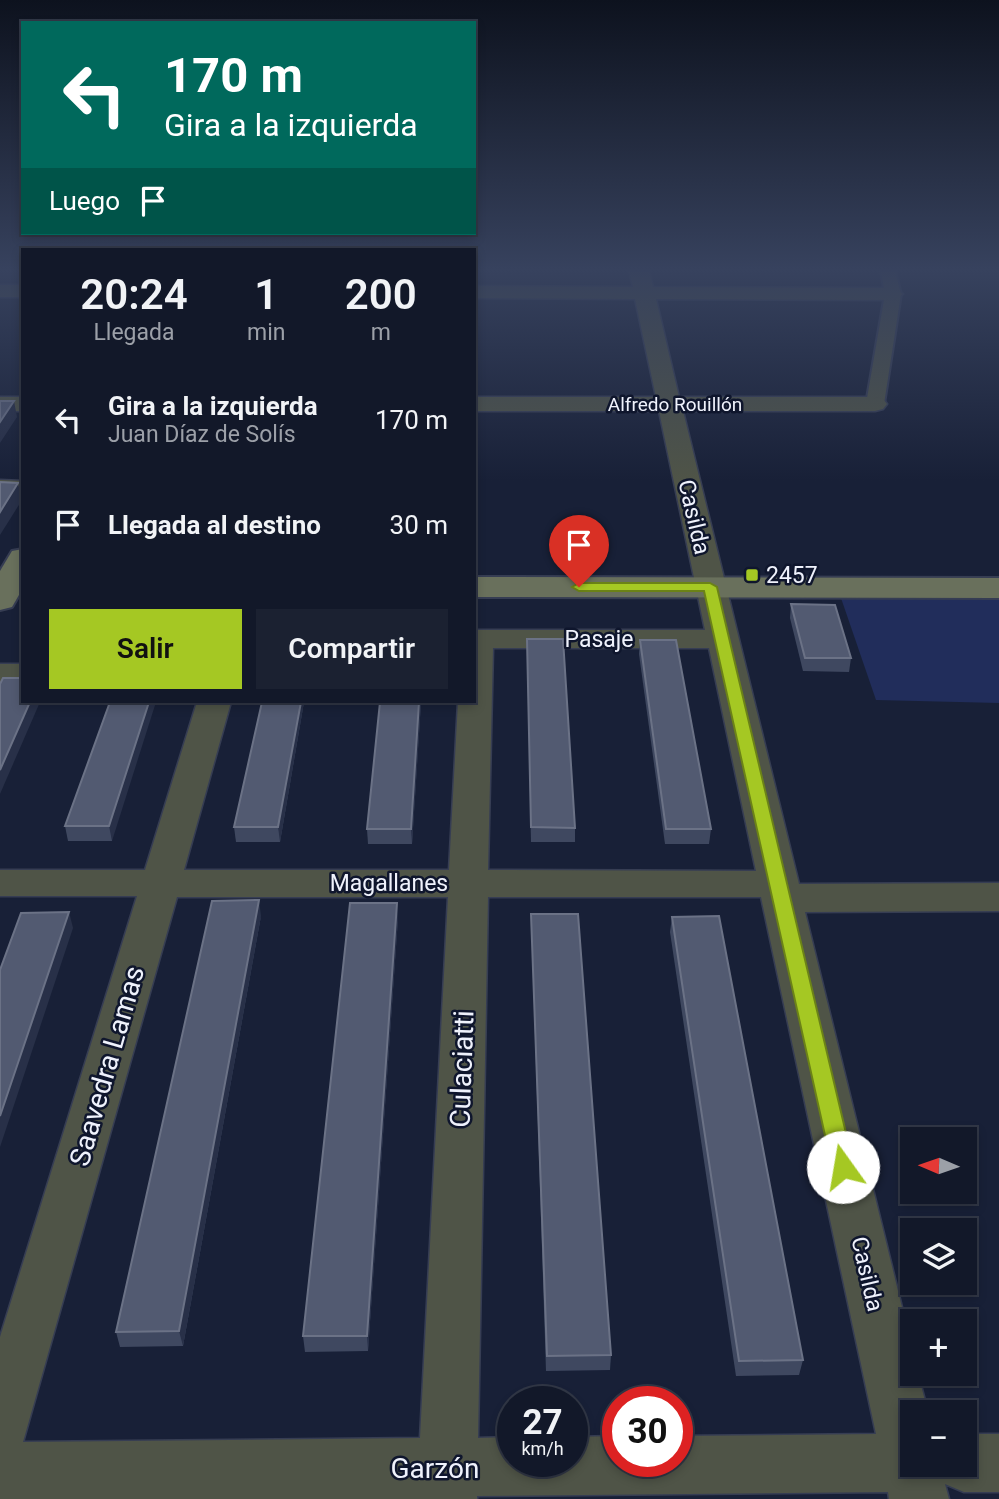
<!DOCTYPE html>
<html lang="es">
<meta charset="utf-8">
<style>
:root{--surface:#121829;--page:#1b2131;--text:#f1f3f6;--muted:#9ca0a8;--line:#313746;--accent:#a5c823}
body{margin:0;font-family:Roboto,sans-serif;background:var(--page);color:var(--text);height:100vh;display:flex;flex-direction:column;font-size:26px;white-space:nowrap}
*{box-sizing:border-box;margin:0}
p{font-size:23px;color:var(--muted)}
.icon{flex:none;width:38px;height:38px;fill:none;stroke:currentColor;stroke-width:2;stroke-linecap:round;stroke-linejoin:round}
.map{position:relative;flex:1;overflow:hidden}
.drawer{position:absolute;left:21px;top:248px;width:455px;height:455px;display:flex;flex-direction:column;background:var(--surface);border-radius:0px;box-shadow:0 4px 10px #0003,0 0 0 2px var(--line)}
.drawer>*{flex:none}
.hud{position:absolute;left:21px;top:21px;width:455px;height:214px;border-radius:0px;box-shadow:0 4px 10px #0003,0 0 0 2px var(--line);background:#00695c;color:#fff;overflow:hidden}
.needle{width:46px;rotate:272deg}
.controls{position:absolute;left:900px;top:1127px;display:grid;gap:14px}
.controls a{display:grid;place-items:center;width:77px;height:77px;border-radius:0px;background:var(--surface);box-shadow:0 4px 10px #0003,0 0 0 2px var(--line);font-size:35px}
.speed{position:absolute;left:497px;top:1386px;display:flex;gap:14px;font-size:35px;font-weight:700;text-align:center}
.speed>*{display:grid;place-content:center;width:91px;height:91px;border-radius:50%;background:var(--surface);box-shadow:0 4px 10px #0003,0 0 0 2px var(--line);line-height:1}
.speed small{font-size:18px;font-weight:400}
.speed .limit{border:10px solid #d22;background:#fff;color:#111}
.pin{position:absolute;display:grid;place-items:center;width:60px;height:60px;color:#fff;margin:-72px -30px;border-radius:50% 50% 50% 0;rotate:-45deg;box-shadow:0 0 7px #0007}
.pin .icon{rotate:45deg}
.me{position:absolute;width:77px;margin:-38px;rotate:347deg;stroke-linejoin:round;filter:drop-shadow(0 0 5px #0008)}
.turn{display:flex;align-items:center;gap:24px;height:147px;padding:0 28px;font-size:32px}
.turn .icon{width:91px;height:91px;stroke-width:2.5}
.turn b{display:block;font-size:49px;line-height:60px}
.then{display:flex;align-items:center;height:66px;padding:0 28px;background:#0003;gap:14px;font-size:26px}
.eta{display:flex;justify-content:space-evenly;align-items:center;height:119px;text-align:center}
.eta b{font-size:42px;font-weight:600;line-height:49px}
.cta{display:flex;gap:14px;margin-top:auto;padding:14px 28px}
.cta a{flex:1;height:80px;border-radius:0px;background:var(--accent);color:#111;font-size:28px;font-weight:600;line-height:80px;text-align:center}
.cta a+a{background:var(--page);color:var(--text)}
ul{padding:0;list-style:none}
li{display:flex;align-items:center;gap:21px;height:105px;padding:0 28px}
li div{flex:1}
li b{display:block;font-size:26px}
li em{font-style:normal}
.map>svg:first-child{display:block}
.green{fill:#212d5b}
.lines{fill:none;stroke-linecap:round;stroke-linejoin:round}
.pedestrian-casing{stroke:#363d53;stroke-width:4}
.minor-casing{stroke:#363d53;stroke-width:3}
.secondary-casing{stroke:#363d53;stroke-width:4}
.pedestrian{fill:#4f5447;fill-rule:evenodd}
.minor{fill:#4f5447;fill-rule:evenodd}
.secondary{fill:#69705c;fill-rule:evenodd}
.wall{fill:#3f4860}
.shaded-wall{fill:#283048}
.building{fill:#525a71;stroke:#6b7286;stroke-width:2}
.route{fill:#a5c823;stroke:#6b8217;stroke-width:2}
.poi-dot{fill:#a5c823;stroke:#0f162d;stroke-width:2.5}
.labels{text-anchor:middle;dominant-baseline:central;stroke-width:5;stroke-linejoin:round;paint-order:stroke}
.far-street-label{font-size:19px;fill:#eff2fc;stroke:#0f162d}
.street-label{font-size:23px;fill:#eff2fc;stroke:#0f162d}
.poi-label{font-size:23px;fill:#eff2fc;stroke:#0f162d;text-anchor:start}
.near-street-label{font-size:28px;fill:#eff2fc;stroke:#0f162d}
</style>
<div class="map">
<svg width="999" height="1499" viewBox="0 0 999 1499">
<rect width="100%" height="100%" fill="#182037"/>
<path class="green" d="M841 598 999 599V703L876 700Z"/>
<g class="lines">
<g class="pedestrian-casing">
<path id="pedestrian" d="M881 271H895L901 294 884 404 875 409 866 404 885 294Z"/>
</g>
<g class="minor-casing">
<g id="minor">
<path d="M629 271H649L653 287 893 288 903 294 893 300 656 299 679 397H875L883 399 887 404 883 409 875 411H683L799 884 999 883V911L805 912 912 1348V1374H918L928 1412H912V1465H964V1434H999V1492H964L945 1484 949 1499H889L888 1492 477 1496V1499H0V1337L137 896H0V870H145L197 702H231L184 870H449L458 702H474V630H705L659 411H474V397H656L635 299 474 298V286L633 287ZM493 648H709L756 871 488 870ZM177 897H448L420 1438 23 1442ZM488 897H761L876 1434 677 1436V1461H618V1436L572 1437V1461H513V1437L478 1438Z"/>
<rect x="0" y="285" width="23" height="12"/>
<rect x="0" y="397" width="23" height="14"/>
<path d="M0 480 23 481V497L0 496Z"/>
<rect x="0" y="664" width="23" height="20"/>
</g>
</g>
<g class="secondary-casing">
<g id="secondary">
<path d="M23 549V588L12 607 0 610V571L12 551Z"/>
<path d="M474 577 999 578V598L474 597Z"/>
</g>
</g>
<use href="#pedestrian" class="pedestrian"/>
<use href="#minor" class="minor"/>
<use href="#secondary" class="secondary"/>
</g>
<g class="wall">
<path d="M791 604 851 658 849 672 803 671 790 618Z"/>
<path d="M640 640 711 829 709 844H665L639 654Z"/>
<path d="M527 653 575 828V842H531Z"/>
<path d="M110 702 112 841H68L65 826Z"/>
<path d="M304 702 280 842H236L234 827Z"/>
<path d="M421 702 412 844H368L367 829Z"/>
<path d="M531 914 611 1355 610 1370 546 1371Z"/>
<path d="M261 916 183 1346 120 1347 116 1332Z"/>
<path d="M672 917 803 1360 799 1375 736 1376 670 932Z"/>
<path d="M398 918 368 1351 305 1352 303 1336Z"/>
</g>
<g class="shaded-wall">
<path d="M14 401 17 417 0 443V422Z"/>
<path d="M18 483 22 500 0 535V512Z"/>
<path d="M30 702H40L0 794V770Z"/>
<path d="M149 702H156L112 841 109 826Z"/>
<path d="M301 702H304L280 842 278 827Z"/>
<path d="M419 702H421L412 844 411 829Z"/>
<path d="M259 900 261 916 183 1346 179 1331Z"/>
<path d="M397 903 398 918 368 1351 367 1336Z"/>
<path d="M69 912 73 928 0 1147V1116Z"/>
</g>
<g class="building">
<path d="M0 401H14L0 422Z"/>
<path d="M0 482 18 483 0 512Z"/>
<path d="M791 604 835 605 851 658H805Z"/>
<path d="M527 639H563L575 828 531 827Z"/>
<path d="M640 640H676L711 829H666Z"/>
<path d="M3 678H23V702H30L0 770V684Z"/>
<path d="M110 702H149L109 826H65Z"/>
<path d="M262 702H301L278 827H234Z"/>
<path d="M380 702H419L411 829H367Z"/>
<path d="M259 900 179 1331 116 1332 212 901Z"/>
<path d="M350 903H397L367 1336H303Z"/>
<path d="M69 912 20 1057 0 1116V970L21 913Z"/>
<path d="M531 914H578L611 1355 547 1356Z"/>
<path d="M719 916 803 1360 739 1361 672 917Z"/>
</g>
<linearGradient id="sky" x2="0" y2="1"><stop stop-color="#0d121e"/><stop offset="0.56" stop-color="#37425e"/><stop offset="1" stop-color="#37425e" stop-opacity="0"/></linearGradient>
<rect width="999" height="481" fill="url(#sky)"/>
<path class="route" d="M710 583 717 587 854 1167 851 1174 843 1177 835 1174 832 1167 704 591H579L572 587 579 583Z"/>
<rect class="poi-dot" x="745" y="568" width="14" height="14" rx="3.5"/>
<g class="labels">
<g class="far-street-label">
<text x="675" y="404">Alfredo Rouillón</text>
</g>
<g class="street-label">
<text transform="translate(694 517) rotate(77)">Casilda</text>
<text x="599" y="639">Pasaje</text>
<text x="389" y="883">Magallanes</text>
<text transform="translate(867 1274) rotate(77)">Casilda</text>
</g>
<g class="poi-label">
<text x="766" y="575">2457</text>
</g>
<g class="near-street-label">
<text transform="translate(107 1066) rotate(-74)">Saavedra Lamas</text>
<text transform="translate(462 1069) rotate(-88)">Culaciatti</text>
<text x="435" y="1468">Garzón</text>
</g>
</g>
</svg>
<div class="controls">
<a><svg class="needle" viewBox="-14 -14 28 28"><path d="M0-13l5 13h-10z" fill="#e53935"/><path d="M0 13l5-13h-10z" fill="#9ca0a8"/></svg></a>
<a><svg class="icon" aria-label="layers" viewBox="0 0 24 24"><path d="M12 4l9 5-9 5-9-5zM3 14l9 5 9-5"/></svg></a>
<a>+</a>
<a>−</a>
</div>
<div class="speed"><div>27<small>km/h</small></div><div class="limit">30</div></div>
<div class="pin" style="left:579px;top:587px;background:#d93025"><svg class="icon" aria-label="arrive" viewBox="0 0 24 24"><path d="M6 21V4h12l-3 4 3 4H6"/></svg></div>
<svg class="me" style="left:843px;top:1167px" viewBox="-20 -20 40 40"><circle r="19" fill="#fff"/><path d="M0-13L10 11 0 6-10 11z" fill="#a5c823"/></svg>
<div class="hud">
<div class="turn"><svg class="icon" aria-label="left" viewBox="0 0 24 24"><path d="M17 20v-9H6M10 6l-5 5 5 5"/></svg><div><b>170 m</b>Gira a la izquierda</div></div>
<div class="then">Luego<svg class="icon" aria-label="arrive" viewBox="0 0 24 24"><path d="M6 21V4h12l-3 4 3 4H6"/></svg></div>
</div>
<section class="drawer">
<div class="eta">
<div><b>20:24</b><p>Llegada</p></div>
<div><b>1</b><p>min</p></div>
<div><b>200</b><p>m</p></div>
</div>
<ul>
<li><svg class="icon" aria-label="left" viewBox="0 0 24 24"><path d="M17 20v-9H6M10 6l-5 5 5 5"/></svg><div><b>Gira a la izquierda</b><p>Juan Díaz de Solís</p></div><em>170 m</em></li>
<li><svg class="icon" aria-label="arrive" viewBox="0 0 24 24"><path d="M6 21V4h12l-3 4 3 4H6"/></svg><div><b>Llegada al destino</b></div><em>30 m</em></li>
</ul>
<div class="cta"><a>Salir</a><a>Compartir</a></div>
</section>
</div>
